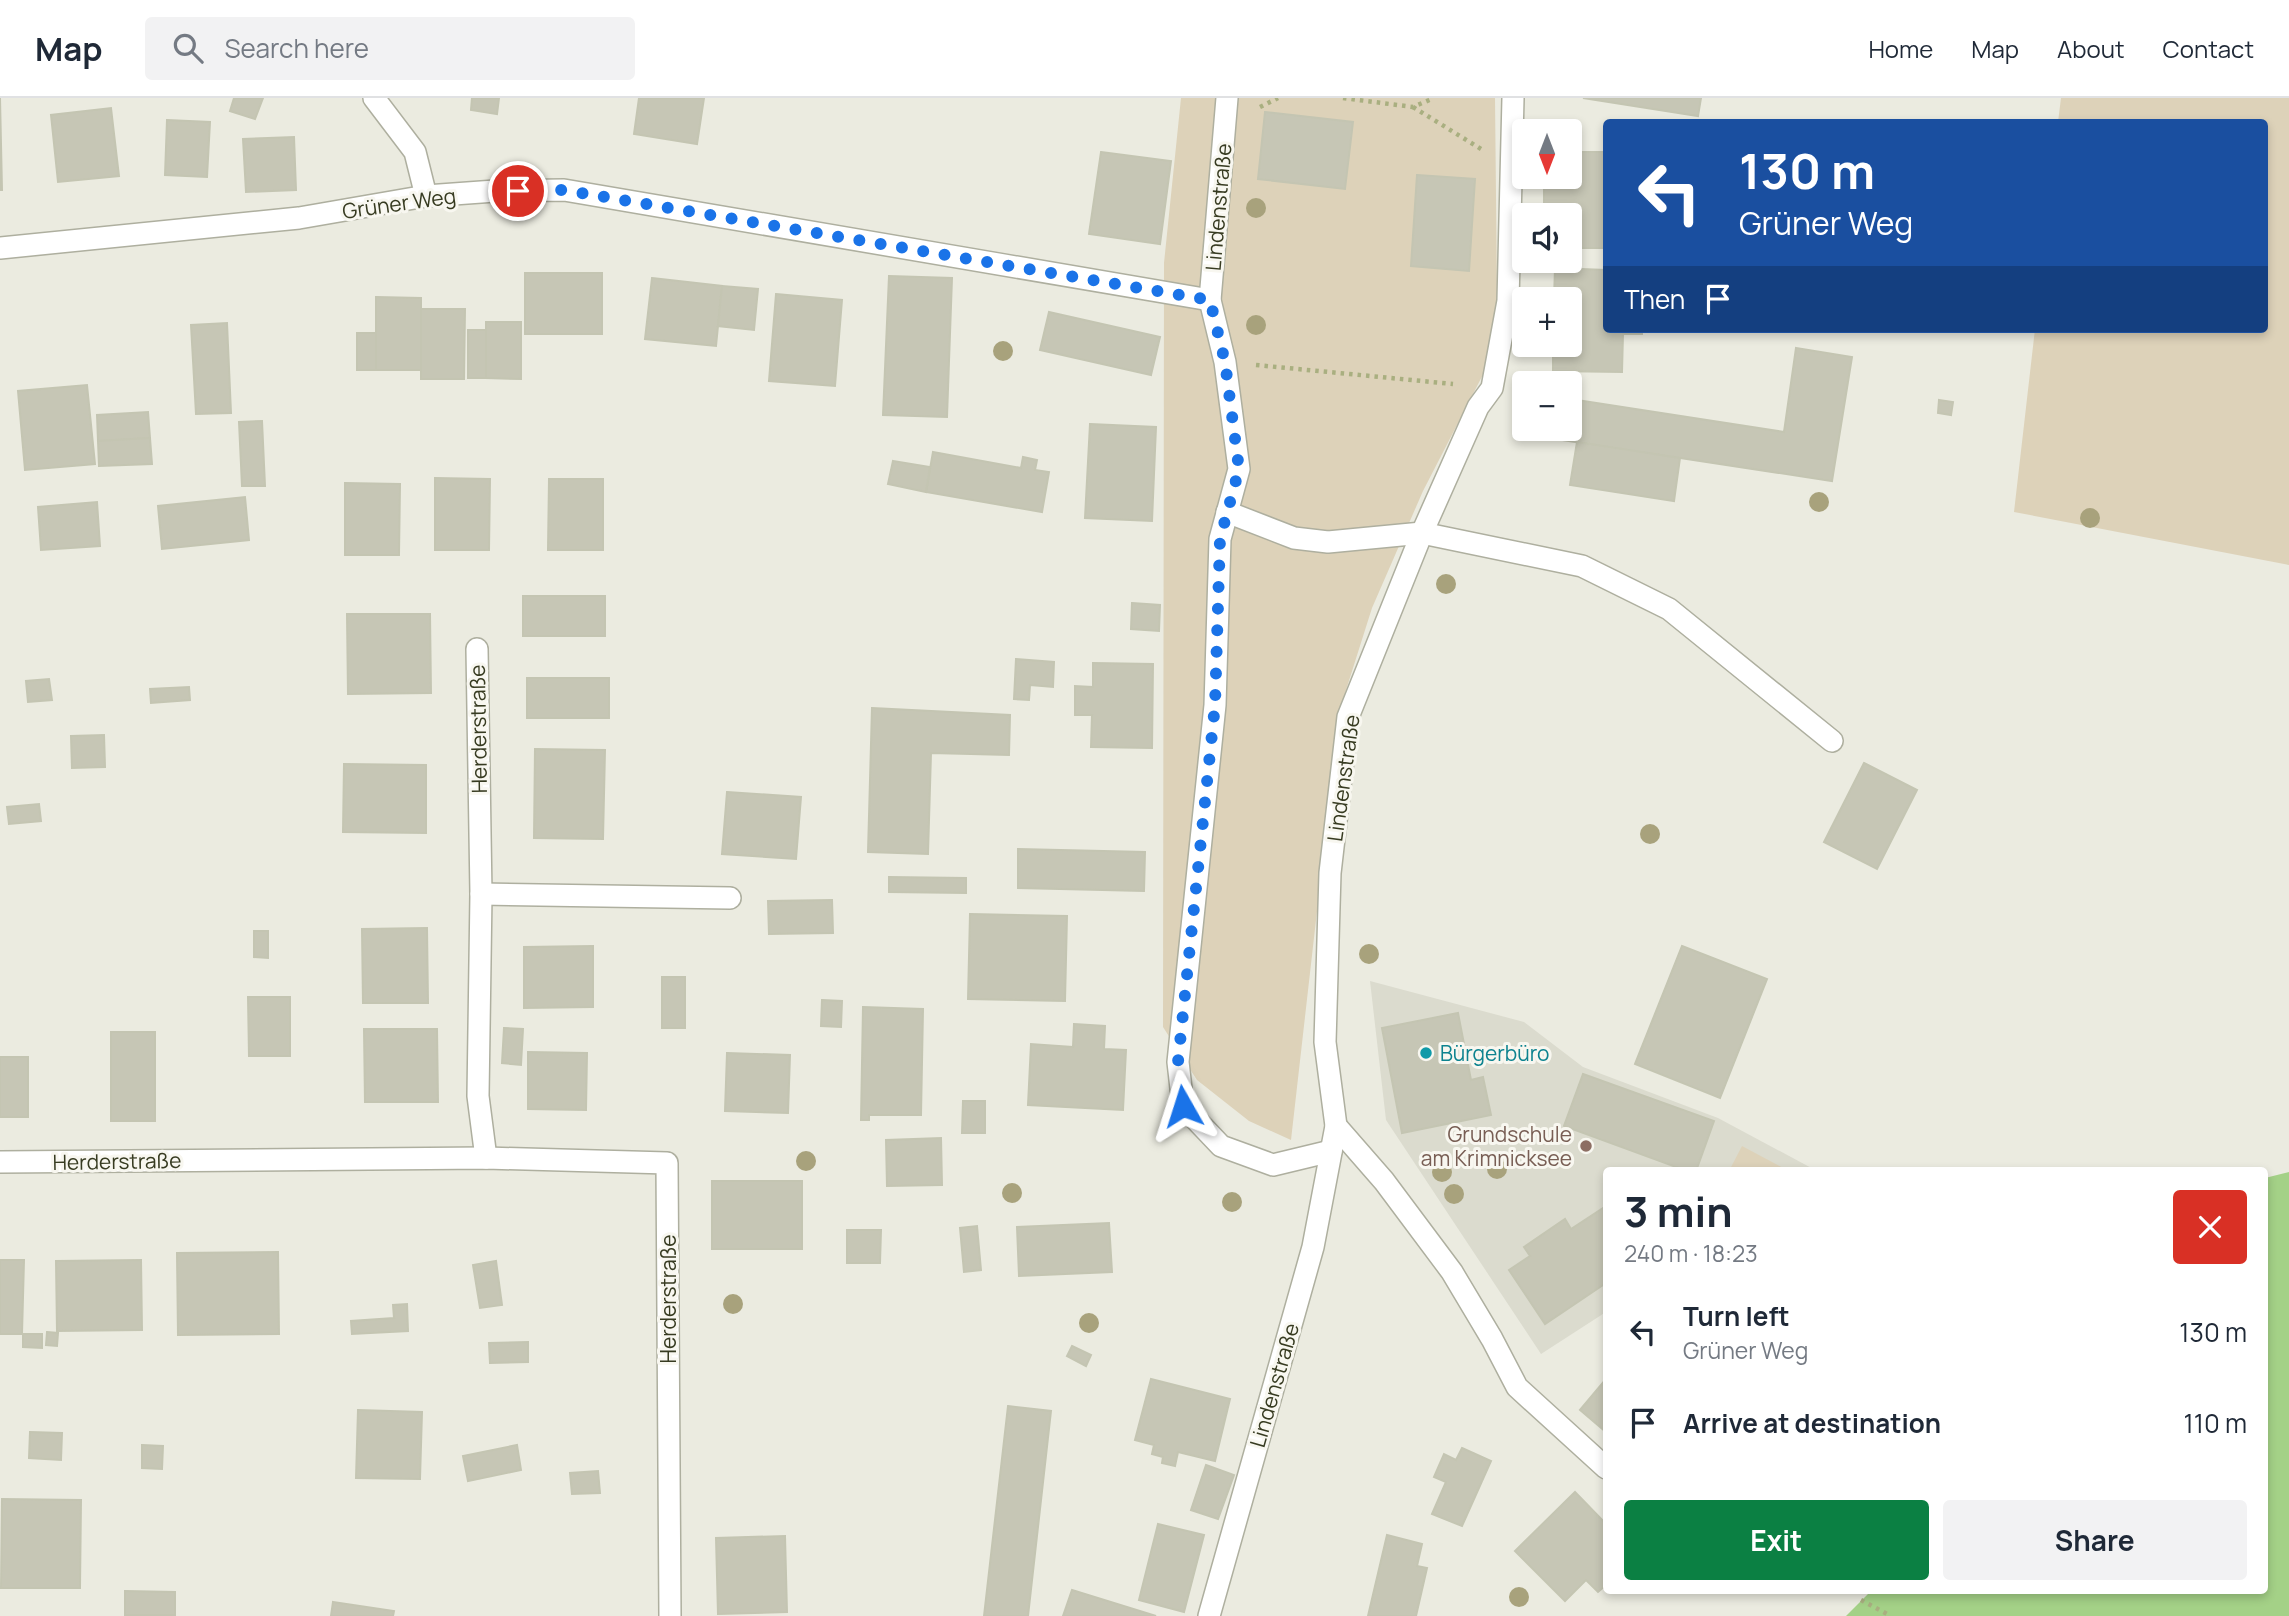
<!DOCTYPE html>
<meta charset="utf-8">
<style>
:root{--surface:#fff;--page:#f2f2f3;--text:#1f2937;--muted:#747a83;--line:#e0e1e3;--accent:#0b8043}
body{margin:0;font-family:Manrope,sans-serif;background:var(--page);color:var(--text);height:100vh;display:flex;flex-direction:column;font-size:26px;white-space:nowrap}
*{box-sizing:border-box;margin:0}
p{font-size:23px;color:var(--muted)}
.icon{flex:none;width:38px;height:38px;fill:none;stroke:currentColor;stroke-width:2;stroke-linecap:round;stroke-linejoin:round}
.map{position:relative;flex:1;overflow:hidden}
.panel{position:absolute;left:1603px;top:1069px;width:665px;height:427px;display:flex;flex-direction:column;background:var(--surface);border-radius:7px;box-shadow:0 4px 10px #0003}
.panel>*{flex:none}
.top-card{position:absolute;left:1603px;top:21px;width:665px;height:214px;border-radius:7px;box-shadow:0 4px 10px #0003;background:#1a4fa0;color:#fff;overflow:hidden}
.needle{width:46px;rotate:180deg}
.buttons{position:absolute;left:1512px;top:21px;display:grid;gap:14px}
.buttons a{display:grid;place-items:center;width:70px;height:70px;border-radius:7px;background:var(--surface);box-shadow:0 4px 10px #0003;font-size:35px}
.pin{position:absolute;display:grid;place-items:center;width:60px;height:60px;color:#fff;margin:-30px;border:4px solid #fff;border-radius:50%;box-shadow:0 2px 7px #0007}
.me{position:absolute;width:77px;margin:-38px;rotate:354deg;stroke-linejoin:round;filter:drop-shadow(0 0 5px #0008)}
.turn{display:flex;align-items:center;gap:24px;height:147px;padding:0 21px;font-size:32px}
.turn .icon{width:91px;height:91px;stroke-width:2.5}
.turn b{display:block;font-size:49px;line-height:60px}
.then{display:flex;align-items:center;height:66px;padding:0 21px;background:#0003;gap:14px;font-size:26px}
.round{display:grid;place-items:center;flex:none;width:74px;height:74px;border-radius:7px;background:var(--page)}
.head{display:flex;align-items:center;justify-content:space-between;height:119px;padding:0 21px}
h1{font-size:42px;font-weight:700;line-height:52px}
.cta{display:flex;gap:14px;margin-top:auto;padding:14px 21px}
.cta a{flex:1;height:80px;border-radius:7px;background:var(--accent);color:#fff;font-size:28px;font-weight:700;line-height:80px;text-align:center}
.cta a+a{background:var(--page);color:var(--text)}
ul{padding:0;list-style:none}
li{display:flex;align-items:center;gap:21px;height:91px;padding:0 21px}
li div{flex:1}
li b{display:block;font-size:26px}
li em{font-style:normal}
header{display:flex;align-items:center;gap:42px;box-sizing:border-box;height:98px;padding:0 35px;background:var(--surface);border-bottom:2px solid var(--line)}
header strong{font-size:33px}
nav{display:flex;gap:38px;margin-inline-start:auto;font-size:24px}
.search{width:490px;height:63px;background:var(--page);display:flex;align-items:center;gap:18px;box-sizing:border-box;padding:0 24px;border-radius:7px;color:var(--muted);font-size:26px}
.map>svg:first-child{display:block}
.built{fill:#dbdbce}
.green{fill:#ddd2b9}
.water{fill:#a4d187}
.building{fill:#c6c6b5;stroke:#c4c5b2;stroke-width:2}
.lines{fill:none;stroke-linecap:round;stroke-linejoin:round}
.minor-casing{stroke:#aeaf9f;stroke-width:24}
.path{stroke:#a9af80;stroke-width:4.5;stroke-dasharray:3.5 5;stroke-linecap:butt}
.minor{stroke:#fff;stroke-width:21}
.tree{fill:#a8a27c}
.route{stroke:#1a73e8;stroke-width:12;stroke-dasharray:0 21.6}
.culture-dot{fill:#0f9aa8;stroke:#f8f7f0;stroke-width:2.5}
.education-dot{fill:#8d6e63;stroke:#f8f7f0;stroke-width:2.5}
.labels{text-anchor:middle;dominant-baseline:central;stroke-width:6;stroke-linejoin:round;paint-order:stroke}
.street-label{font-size:21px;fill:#373b21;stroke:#f8f7f0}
.culture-label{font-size:21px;fill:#0d838f;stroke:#f8f7f0;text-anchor:start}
.education-label{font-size:21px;fill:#785e54;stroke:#f8f7f0;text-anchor:end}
</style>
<header>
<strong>Map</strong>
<div class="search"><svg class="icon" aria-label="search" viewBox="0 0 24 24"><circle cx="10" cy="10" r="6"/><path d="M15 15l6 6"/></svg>Search here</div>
<nav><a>Home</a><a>Map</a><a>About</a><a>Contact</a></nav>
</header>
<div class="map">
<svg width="2289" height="1518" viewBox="0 0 2289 1518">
<rect width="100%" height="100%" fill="#ebebe0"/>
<path class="built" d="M1370 883 1524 924 1583 969 1718 1020 1817 1073H1606V1214L1541 1256 1386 1022Z"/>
<g class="green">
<path d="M1181 0H1495L1497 196 1491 261 1423 393 1372 510 1340 611 1291 1042 1249 1023 1197 982 1163 929 1164 165Z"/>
<path d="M2061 0H2289V467L2014 414 2035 231H2264V24H2058Z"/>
<path d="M1742 1048 1789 1073H1729Z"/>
</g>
<path class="water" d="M2289 1074V1518H1846L1871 1493H2264L2265 1080Z"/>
<g class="building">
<path d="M0 0 2 92H0Z"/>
<path d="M234 0H263L255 21 230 13Z"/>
<path d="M472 0H499L497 16 471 12Z"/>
<path d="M639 0H704L697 46 634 36Z"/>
<path d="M1583 0H1701L1698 18Z"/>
<path d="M111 10 119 78 58 84 51 17Z"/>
<path d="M1265 14 1353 24 1345 91 1258 81Z"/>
<path d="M167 22 210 24 207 79 165 77Z"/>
<path d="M294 39 296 92 246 94 243 41Z"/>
<path d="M1101 54 1171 63 1160 146 1089 136Z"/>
<path d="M1570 54H1606V150H1570V117H1544V79H1570Z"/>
<path d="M1417 77 1475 81 1469 173 1411 168Z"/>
<path d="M1555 170 1606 172V231H1642V236H1623L1622 274 1553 273V247H1570V201H1554Z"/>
<rect x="525" y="175" width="77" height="61"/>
<path d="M889 178 952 180 947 319 883 317Z"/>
<path d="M652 180 722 188 716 248 645 241Z"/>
<path d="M722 188 758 191 754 232 718 228Z"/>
<path d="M776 196 842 202 835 288 769 283Z"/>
<path d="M376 199 421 200V272H376Z"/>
<path d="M421 211H465L464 281H421Z"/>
<path d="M1049 214 1160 239 1151 277 1040 252Z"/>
<path d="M486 224H521V281L486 280Z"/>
<path d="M227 225 231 315 196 316 191 227Z"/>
<rect x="468" y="232" width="18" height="48"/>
<rect x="357" y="235" width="19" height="37"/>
<path d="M1796 250 1852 259 1832 383 1555 341 1557 331H1570V301L1784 334Z"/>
<path d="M87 287 95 366 25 372 18 293Z"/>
<path d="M1939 302 1953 304 1951 317 1938 315Z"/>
<path d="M148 314 150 340 98 343 97 317Z"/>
<path d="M262 323 265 388H242L239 324Z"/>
<path d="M1090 326 1156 329 1152 423 1085 420Z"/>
<path d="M150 340 152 366 99 368 98 343Z"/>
<path d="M1577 344 1680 360 1674 403 1570 387Z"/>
<path d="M933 354 1021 370 1023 359 1037 362 1035 372 1049 374 1042 414 926 394Z"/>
<path d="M893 363 930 369 926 394 888 386Z"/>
<path d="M435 380 490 381 489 452H435Z"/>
<path d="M549 381H603V452H548Z"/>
<path d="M345 385 400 386 399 457H345Z"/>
<path d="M245 399 249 442 162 451 158 408Z"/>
<path d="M97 404 100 448 41 452 38 409Z"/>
<rect x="523" y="498" width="82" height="40"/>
<path d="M1132 505 1160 507 1159 533 1131 531Z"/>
<path d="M347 516H430L431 595 348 596Z"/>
<path d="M1016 561 1054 564 1053 589 1030 587 1029 602 1014 601Z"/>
<path d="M1093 565 1153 566 1152 650 1091 649 1092 617H1075V588L1093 589Z"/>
<rect x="527" y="580" width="82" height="40"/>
<path d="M49 581 52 602 28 604 26 583Z"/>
<path d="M189 589 190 602 151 605 150 591Z"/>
<path d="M872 610 1010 617 1009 657 931 655 928 756 868 754Z"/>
<path d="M104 637 105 669 72 670 71 638Z"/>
<path d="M535 651 605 652 603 741 534 740Z"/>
<path d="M1864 665 1917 692 1877 771 1824 744Z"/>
<path d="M344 666 426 667V735L343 734Z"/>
<path d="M727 694 801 699 796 761 722 756Z"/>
<path d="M39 706 41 723 9 726 7 709Z"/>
<path d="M1018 751 1145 754 1144 793 1018 790Z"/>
<path d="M889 779 966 780V795L889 794Z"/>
<path d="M832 802 833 835 769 836 768 803Z"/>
<path d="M970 816 1067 818 1065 903 968 901Z"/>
<path d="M427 830 428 905H363L362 831Z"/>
<path d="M254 833H268V860L254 859Z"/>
<path d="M593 848V909L524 910V849Z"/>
<path d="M1682 848 1767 881 1720 1000 1635 966Z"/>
<rect x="662" y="879" width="23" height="51"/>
<path d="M248 899H290V958H249Z"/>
<path d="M822 902 842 903 841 929 821 928Z"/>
<path d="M863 909 923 911 921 1017H869V1022H861Z"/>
<path d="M1458 915 1471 982 1483 979 1491 1017 1402 1035 1382 930Z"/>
<path d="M1074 926 1105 928 1104 951 1126 952 1123 1012 1028 1007 1031 946 1073 949Z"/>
<path d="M504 930 523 931 521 967 502 965Z"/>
<path d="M364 931H437L438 1004H365Z"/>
<rect x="111" y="934" width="44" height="89"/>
<path d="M528 954 587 955 586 1012 528 1011Z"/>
<path d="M727 955 790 957 788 1015 725 1013Z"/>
<rect x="0" y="959" width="28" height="60"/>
<path d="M1583 976 1714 1023 1696 1073H1687L1564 1028Z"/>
<path d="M963 1003H985V1035H962Z"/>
<path d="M941 1040 942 1087 887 1088 886 1042Z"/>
<rect x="712" y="1083" width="90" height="68"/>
<path d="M1606 1108V1185L1545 1226 1509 1172 1530 1158 1524 1149 1565 1121 1571 1131Z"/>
<path d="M1109 1125 1112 1174 1019 1178 1017 1129Z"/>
<path d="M977 1128 981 1172 964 1174 960 1130Z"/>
<path d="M847 1132H881L880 1165H847Z"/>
<path d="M278 1154 279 1236 178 1237 177 1155Z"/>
<path d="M0 1162H24L22 1236H0Z"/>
<path d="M141 1162 142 1232 57 1233 56 1163Z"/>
<path d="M496 1163 502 1207 480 1210 473 1167Z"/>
<path d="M407 1206 408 1233 352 1236 351 1223 394 1220 393 1207Z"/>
<path d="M47 1234 58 1235 57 1248 46 1247Z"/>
<path d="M23 1236H42V1250L23 1249Z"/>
<path d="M528 1244V1264L490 1265 489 1245Z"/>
<path d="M1072 1248 1091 1257 1086 1268 1067 1258Z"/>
<path d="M1151 1281 1230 1301 1215 1363 1178 1354 1175 1368 1162 1365 1163 1359 1152 1356 1154 1347 1135 1342Z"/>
<path d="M1606 1281V1334L1580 1312Z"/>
<path d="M1008 1308 1051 1313 1028 1518H984Z"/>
<path d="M358 1312 422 1314 420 1381 356 1380Z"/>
<path d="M30 1334 62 1335 61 1362 29 1360Z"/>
<path d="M142 1347 163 1348 162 1371 142 1370Z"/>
<path d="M517 1347 521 1372 468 1383 463 1358Z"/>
<path d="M1462 1350 1491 1363 1462 1428 1432 1416 1446 1384 1434 1379 1444 1356 1456 1362Z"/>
<path d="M1206 1367 1234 1377 1218 1421 1191 1412Z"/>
<path d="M598 1373 600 1395 572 1396 570 1375Z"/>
<path d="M1575 1394 1606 1426V1487L1598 1494 1586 1482 1565 1503 1515 1453Z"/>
<path d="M2 1401 81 1402 80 1490H1Z"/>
<path d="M1158 1426 1204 1437 1184 1514 1139 1502Z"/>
<path d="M1387 1437 1422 1446 1417 1468 1427 1470 1416 1518H1368Z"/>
<path d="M785 1438 787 1514 718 1516 716 1440Z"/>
<path d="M1072 1492 1156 1518H1063Z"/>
<path d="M125 1493 175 1494V1517H125Z"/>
<path d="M333 1504 394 1513 393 1518H331Z"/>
</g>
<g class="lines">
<g class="minor-casing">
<g id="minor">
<path d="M374 0 415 54 426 98"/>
<path d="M1227 0 1210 202 1225 264 1239 371 1220 441 1215 607 1178 964 1183 1008 1221 1048 1273 1067 1331 1053"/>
<path d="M0 150 299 120 426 98 495 93 564 92 1210 202"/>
<path d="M1227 414 1294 440 1328 444 1422 435 1582 468 1669 511 1832 643"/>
<path d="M477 551 481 796 478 998 486 1060"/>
<path d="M481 796 730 800"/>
<path d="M1336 1028 1384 1083 1452 1174 1492 1241 1517 1289 1606 1370"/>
<path d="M0 1064 486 1060 667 1065 670 1518"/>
<path d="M1209 1518 1313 1149 1336 1028 1325 944 1330 775 1348 619 1422 435 1478 309 1492 290 1508 203 1513 0"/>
</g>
</g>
<g class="path">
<path d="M1343 0 1413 9 1434 0"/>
<path d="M1260 9 1278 0"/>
<path d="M1413 9 1481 51"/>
<path d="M1256 267 1453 286"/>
<path d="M1861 1502 1891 1518"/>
</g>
<use href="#minor" class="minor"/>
</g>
<g class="tree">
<circle cx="1256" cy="110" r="10"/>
<circle cx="1256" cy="227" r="10"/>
<circle cx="1003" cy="253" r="10"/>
<circle cx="1819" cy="404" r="10"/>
<circle cx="2090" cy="420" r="10"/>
<circle cx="1446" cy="486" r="10"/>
<circle cx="1650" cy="736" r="10"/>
<circle cx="1369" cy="856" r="10"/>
<circle cx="806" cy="1063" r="10"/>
<circle cx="1497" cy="1071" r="10"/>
<circle cx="1442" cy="1074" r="10"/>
<circle cx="1012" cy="1095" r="10"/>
<circle cx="1454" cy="1096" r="10"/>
<circle cx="1232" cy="1104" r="10"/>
<circle cx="733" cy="1206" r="10"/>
<circle cx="1089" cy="1225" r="10"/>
<circle cx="1519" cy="1499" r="10"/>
</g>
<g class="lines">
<path class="route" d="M518 93 564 92 1210 202 1225 264 1239 371 1220 441 1215 607 1178 964 1183 1008"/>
</g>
<circle class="culture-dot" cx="1426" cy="955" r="7"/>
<circle class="education-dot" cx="1586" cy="1048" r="7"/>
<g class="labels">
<g class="street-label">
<text transform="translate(399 105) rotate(-8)">Grüner Weg</text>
<text transform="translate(1218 109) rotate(-85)">Lindenstraße</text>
<text transform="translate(478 631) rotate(-91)">Herderstraße</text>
<text transform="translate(1343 680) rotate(-82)">Lindenstraße</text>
<text transform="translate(117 1063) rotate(-1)">Herderstraße</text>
<text transform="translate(668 1201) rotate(-90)">Herderstraße</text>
<text transform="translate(1274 1287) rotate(-74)">Lindenstraße</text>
</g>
<g class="culture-label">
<text x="1440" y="955">Bürgerbüro</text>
</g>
<g class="education-label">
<text x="1572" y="1036">Grundschule<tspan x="1572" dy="24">am Krimnicksee</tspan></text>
</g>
</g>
</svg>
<div class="buttons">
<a><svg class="needle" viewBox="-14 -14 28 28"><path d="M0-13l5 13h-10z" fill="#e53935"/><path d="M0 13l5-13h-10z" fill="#747a83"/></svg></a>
<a><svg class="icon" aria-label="sound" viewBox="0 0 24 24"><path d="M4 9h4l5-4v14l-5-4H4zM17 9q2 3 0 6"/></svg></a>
<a>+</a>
<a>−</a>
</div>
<div class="pin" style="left:518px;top:93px;background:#d93025"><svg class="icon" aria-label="arrive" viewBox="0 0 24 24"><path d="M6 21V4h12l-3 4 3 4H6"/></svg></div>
<svg class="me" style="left:1183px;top:1008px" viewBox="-20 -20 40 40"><path d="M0-17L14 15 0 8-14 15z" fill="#1a73e8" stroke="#fff" stroke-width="4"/></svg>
<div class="top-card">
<div class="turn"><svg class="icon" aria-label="left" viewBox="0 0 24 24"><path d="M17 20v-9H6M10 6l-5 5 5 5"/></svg><div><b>130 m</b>Grüner Weg</div></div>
<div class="then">Then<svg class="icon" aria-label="arrive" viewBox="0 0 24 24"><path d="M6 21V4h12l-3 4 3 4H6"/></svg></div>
</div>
<section class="panel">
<div class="head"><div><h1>3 min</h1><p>240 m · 18:23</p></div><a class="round" style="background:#d93025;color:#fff"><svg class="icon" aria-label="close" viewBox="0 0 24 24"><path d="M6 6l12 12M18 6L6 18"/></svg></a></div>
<ul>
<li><svg class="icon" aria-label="left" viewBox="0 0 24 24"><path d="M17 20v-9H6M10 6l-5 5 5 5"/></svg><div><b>Turn left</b><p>Grüner Weg</p></div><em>130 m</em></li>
<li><svg class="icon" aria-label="arrive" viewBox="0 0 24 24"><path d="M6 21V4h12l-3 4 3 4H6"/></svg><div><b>Arrive at destination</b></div><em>110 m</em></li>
</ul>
<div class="cta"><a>Exit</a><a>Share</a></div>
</section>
</div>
